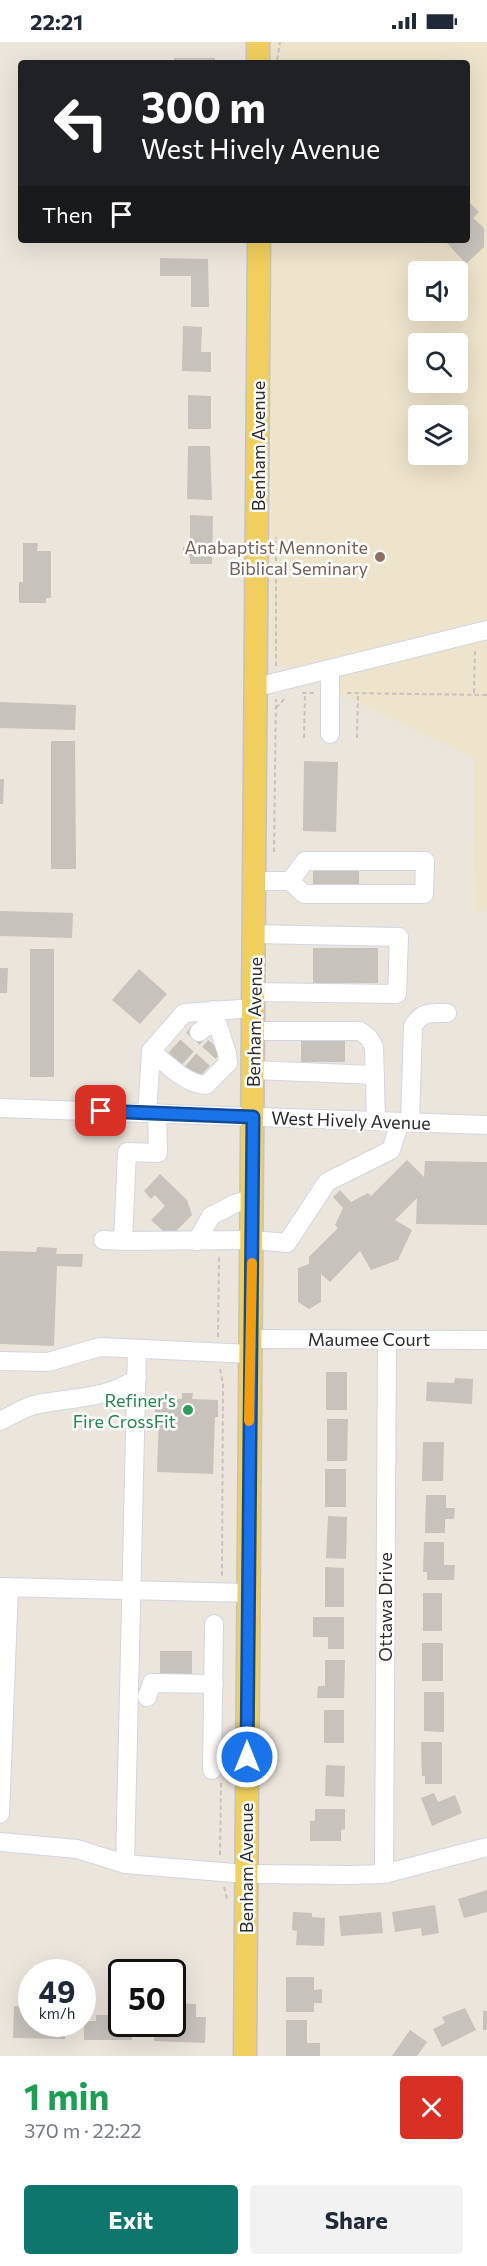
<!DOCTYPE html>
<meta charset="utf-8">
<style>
:root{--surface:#fff;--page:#f2f2f3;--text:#1f2937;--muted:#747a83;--accent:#0f766e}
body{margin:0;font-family:Commissioner,sans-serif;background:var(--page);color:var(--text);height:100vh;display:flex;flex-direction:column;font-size:22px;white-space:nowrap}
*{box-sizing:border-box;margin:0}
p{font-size:20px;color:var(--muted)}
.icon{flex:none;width:33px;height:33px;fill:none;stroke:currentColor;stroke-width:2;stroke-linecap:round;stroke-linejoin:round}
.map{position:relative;height:2014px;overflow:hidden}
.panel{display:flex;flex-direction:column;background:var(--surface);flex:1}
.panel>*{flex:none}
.guide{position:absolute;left:18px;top:18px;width:452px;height:183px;border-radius:6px;box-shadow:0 6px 24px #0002;background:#202124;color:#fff;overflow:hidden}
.controls{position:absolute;left:408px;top:219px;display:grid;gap:12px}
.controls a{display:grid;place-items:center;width:60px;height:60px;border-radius:6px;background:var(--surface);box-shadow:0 6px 24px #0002;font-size:30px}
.speed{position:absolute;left:18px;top:1917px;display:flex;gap:12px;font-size:30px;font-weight:700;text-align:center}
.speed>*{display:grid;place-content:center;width:78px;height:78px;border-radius:50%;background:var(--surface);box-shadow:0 6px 24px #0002;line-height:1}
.speed small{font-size:15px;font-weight:400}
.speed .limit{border:3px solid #111;border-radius:9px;background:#fff;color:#111}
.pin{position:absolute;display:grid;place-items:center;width:51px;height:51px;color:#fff;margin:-26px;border-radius:12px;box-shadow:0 3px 9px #0006}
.me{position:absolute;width:66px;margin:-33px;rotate:0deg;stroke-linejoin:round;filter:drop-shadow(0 0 4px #0008)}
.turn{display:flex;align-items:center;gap:21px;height:126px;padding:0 24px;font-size:27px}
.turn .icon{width:78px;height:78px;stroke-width:2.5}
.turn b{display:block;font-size:42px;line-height:51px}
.then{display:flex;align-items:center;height:57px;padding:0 24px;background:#0003;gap:12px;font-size:22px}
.round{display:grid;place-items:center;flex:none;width:63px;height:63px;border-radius:6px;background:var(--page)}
.summary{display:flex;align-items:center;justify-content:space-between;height:102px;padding:0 24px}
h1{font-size:36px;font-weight:700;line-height:45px;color:#1e9e55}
.cta{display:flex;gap:12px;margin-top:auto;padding:12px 24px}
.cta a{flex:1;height:69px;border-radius:6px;background:var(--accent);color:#fff;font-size:24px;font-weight:700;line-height:69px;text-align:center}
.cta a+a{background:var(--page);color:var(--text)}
.status{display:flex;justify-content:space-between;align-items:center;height:42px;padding:0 30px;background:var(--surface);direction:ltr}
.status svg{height:16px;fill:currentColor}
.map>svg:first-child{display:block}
.education{fill:#eee3cb;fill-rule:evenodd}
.building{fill:#c7c2bc}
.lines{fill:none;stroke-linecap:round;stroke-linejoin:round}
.minor-tunnel{stroke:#c5c0b8;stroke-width:18;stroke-dasharray:18 9;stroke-linecap:butt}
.minor-casing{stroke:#d1d4e3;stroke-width:20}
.major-casing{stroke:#c3c3c3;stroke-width:25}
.path{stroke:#c3c3c3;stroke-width:2;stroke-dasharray:4.5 3;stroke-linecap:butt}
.minor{stroke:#fff;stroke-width:18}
.major{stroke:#f0cf5e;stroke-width:22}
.route-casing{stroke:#114b97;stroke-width:15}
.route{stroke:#1a73e8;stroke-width:10}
.slow{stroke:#f59e0b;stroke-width:10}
.education-dot{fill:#8d6e63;stroke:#fff;stroke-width:2}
.leisure-dot{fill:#2e9e5b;stroke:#fff;stroke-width:2}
.labels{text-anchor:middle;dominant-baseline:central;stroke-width:5;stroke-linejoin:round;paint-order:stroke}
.street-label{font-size:18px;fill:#2a2a2a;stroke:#fff}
.education-label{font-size:18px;fill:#785e54;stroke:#fff;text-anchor:end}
.leisure-label{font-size:18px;fill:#27864d;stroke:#fff;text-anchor:end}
</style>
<div class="status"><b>22:21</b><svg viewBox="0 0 49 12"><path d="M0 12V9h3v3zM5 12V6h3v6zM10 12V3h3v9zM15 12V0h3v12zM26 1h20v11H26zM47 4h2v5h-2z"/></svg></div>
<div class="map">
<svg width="487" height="2014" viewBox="0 0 487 2014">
<rect width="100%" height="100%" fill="#ece5dc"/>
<path class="education" d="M269 0H487V869H475L474 717 273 618 270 198H466V21H269ZM418 230H458V268H418ZM418 302H458V340H418ZM418 374H458V412H418Z"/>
<g class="building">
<rect x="174" y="16" width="41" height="5"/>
<path d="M466 157 479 170 473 176 484 186V205L466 222 447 201 450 198H466Z"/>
<path d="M160 216 208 217 209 265H191V234H160Z"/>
<path d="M183 284 202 285 201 310H211V330L182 329Z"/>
<path d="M188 353 211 354V387H188Z"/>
<path d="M188 404H210L212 458 187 457Z"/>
<path d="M190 473 213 474 212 522H190V514L183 513V505H190Z"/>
<path d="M23 501H38L37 509H51V556H46V561H19V540H23Z"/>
<path d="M0 660 76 663 75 688 0 686Z"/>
<path d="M51 699H75L76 827H51Z"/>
<path d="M304 719 338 720 336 790 303 789Z"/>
<path d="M0 737H4L3 762H0Z"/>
<path d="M359 827V846L313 844V828Z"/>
<path d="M0 869 73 871 72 896 0 894Z"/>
<rect x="313" y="906" width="65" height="35"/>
<rect x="30" y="907" width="24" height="128"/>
<path d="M0 926H8L7 951H0Z"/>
<path d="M139 927 167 952 140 982 112 958Z"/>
<path d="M345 995V1020H301V999H321V996Z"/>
<path d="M407 1118 424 1135 425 1119 487 1120V1183L416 1182 417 1156 395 1178 412 1188 398 1218 371 1228 360 1209 330 1240 321 1232V1260L309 1267 298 1260V1226L309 1222V1215L338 1186 335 1183 343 1166 333 1155 340 1148 351 1160 368 1151 371 1154Z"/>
<path d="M160 1132 187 1158 192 1173 175 1190H164L151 1178 165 1164 155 1153 151 1157 144 1149Z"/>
<path d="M37 1205 57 1206 56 1212H83L82 1225 57 1224 54 1304 0 1302V1209L36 1210Z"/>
<rect x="326" y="1330" width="21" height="38"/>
<path d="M455 1336 473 1337 472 1362 426 1359 427 1340 454 1341Z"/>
<path d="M182 1351H193L192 1357 218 1358V1375H215L213 1432 157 1430 159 1373H155V1356L182 1357Z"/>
<path d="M327 1377H348L347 1419H327Z"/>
<path d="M423 1400H444L443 1439H422Z"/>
<rect x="325" y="1427" width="21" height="38"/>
<path d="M426 1453H446V1466H455L454 1477H445V1491H425Z"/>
<path d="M328 1474 347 1475 346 1517 326 1516Z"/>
<path d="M424 1500H444V1523H455L454 1538H427V1530H423Z"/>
<path d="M325 1525 344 1526V1565H325Z"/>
<rect x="423" y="1551" width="19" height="38"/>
<path d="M313 1575H344V1607H328V1595H313Z"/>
<rect x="422" y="1601" width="21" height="38"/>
<rect x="160" y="1609" width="32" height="25"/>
<path d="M325 1618H345L344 1656H317L318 1644H325Z"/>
<path d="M424 1650H444V1690L424 1689Z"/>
<rect x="324" y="1668" width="20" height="33"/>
<path d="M421 1700H442V1742H425V1734H422Z"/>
<path d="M326 1723 345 1724 344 1755 325 1754Z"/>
<path d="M434 1751 438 1760 455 1753 462 1771 432 1784 421 1756Z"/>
<path d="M315 1767H345V1787L341 1788V1799H310V1779H315Z"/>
<path d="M487 1848V1870L464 1876 458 1857Z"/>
<path d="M435 1863 439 1891 422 1894 421 1886 395 1890 392 1870Z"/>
<path d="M293 1870 312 1871V1875L325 1876 324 1904 296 1903 297 1889 292 1888Z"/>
<path d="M381 1870 383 1891 341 1894 339 1874Z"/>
<path d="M286 1935H314V1948L322 1947V1961H314V1970H286Z"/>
<path d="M174 1961 196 1962V1975H206L205 2001 154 1999 155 1982H172Z"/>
<path d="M14 1964 32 1965V1982H65V1997L13 1996Z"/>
<path d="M465 1966 476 1988 442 2005 433 1987 445 1981 442 1975Z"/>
<rect x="483" y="1969" width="4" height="19"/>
<path d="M96 1973H122V1982H132V1998H84V1979H96Z"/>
<path d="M286 1978H307V2001H320V2014H286Z"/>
<path d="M410 1988 427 2000 417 2014H392Z"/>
</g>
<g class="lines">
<g class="minor-tunnel">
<path d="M175 1017 199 990"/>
<path d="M191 1031 215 1004"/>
</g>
<g class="minor-casing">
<g id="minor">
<path d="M330 627V692"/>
<path d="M257 645 487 588"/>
<path d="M255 839H290L304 852H424L425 819H305L290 839"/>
<path d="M254 950 397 952 399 895 255 892"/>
<path d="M254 989H360L369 996 374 1005 376 1079"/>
<path d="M199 990 215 978"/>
<path d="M151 1009C166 1021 185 1042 206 1043L228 1021 227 1011 213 968"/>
<path d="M253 1028 375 1033"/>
<path d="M0 1066 487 1083"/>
<path d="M147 1071 151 1009 184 971 254 966"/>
<path d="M410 1080 413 984C423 969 430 971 447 971"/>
<path d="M103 1198 123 1199 127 1110 158 1111 157 1071"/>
<path d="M123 1199 253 1198 287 1201 327 1140 391 1108 400 1080"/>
<path d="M197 1199 211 1174 234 1162 253 1156"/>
<path d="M250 1297 487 1298"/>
<path d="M0 1319 48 1320 100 1305 250 1312"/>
<path d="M0 1379C11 1374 23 1366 34 1363 69 1355 107 1358 137 1336"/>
<path d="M0 1545 248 1551"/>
<path d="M147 1655 152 1641 214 1642"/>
<path d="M212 1728 214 1582"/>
<path d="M0 1772 9 1545"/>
<path d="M0 1800 77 1807 125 1822 246 1832 351 1833 384 1832 487 1805"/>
<path d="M125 1822 137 1307"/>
<path d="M384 1832 387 1297"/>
</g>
</g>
<g class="major-casing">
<g id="major">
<path d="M258 0V21"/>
<path d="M245 2014 259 198"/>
</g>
</g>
<g class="path">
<path d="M277 18 280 0"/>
<path d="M276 624V495"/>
<path d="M302 651H314"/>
<path d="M347 651 487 653"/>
<path d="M474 651 475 609"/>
<path d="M276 666 286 655"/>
<path d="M304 696 305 651"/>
<path d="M357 696 358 652"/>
<path d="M274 810 276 657"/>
<path d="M218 1295 219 1213"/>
<path d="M220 1327 223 1342 222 1534"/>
<path d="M220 1813 221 1741"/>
<path d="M224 1845 227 1857"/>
</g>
<use href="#minor" class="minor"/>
<use href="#major" class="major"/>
</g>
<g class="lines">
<g class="route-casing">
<path id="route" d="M101 1069 253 1075 247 1715"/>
</g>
<use href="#route" class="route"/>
<path class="slow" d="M249 1379 252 1221"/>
</g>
<circle class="education-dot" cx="380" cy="515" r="6"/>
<circle class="leisure-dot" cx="188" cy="1368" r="6"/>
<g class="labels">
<g class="street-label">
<text transform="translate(258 404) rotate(-90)">Benham Avenue</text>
<text transform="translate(254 980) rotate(-89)">Benham Avenue</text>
<text transform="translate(351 1078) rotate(2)">West Hively Avenue</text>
<text x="369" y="1297">Maumee Court</text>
<text transform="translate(385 1565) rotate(-90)">Ottawa Drive</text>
<text transform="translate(246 1826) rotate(-90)">Benham Avenue</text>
</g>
<g class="education-label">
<text x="368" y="505">Anabaptist Mennonite<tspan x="368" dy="21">Biblical Seminary</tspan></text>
</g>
<g class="leisure-label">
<text x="176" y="1358">Refiner's<tspan x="176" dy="21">Fire CrossFit</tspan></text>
</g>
</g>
</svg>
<div class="controls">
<a><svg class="icon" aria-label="sound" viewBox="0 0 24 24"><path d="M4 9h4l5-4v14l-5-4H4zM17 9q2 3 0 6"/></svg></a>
<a><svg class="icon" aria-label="search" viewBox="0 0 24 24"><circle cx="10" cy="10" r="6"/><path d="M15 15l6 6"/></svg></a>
<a><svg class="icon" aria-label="layers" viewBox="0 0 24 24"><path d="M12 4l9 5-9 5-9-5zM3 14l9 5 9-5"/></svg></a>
</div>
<div class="speed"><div>49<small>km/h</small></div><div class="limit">50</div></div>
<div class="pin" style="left:101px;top:1069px;background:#d93025"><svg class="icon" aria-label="arrive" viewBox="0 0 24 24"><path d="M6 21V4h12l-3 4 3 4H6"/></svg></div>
<svg class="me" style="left:247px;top:1715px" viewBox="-20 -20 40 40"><circle r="17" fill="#1a73e8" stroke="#fff" stroke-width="3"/><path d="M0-11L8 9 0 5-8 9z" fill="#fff"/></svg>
<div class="guide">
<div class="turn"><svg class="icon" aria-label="left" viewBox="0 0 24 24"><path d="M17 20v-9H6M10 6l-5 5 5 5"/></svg><div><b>300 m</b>West Hively Avenue</div></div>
<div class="then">Then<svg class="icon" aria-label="arrive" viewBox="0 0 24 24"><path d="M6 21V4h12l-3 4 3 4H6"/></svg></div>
</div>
</div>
<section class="panel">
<div class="summary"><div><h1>1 min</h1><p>370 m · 22:22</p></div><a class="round" style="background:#d93025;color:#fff"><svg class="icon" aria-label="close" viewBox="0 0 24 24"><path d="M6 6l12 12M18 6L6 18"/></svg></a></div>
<div class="cta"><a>Exit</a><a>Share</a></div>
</section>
